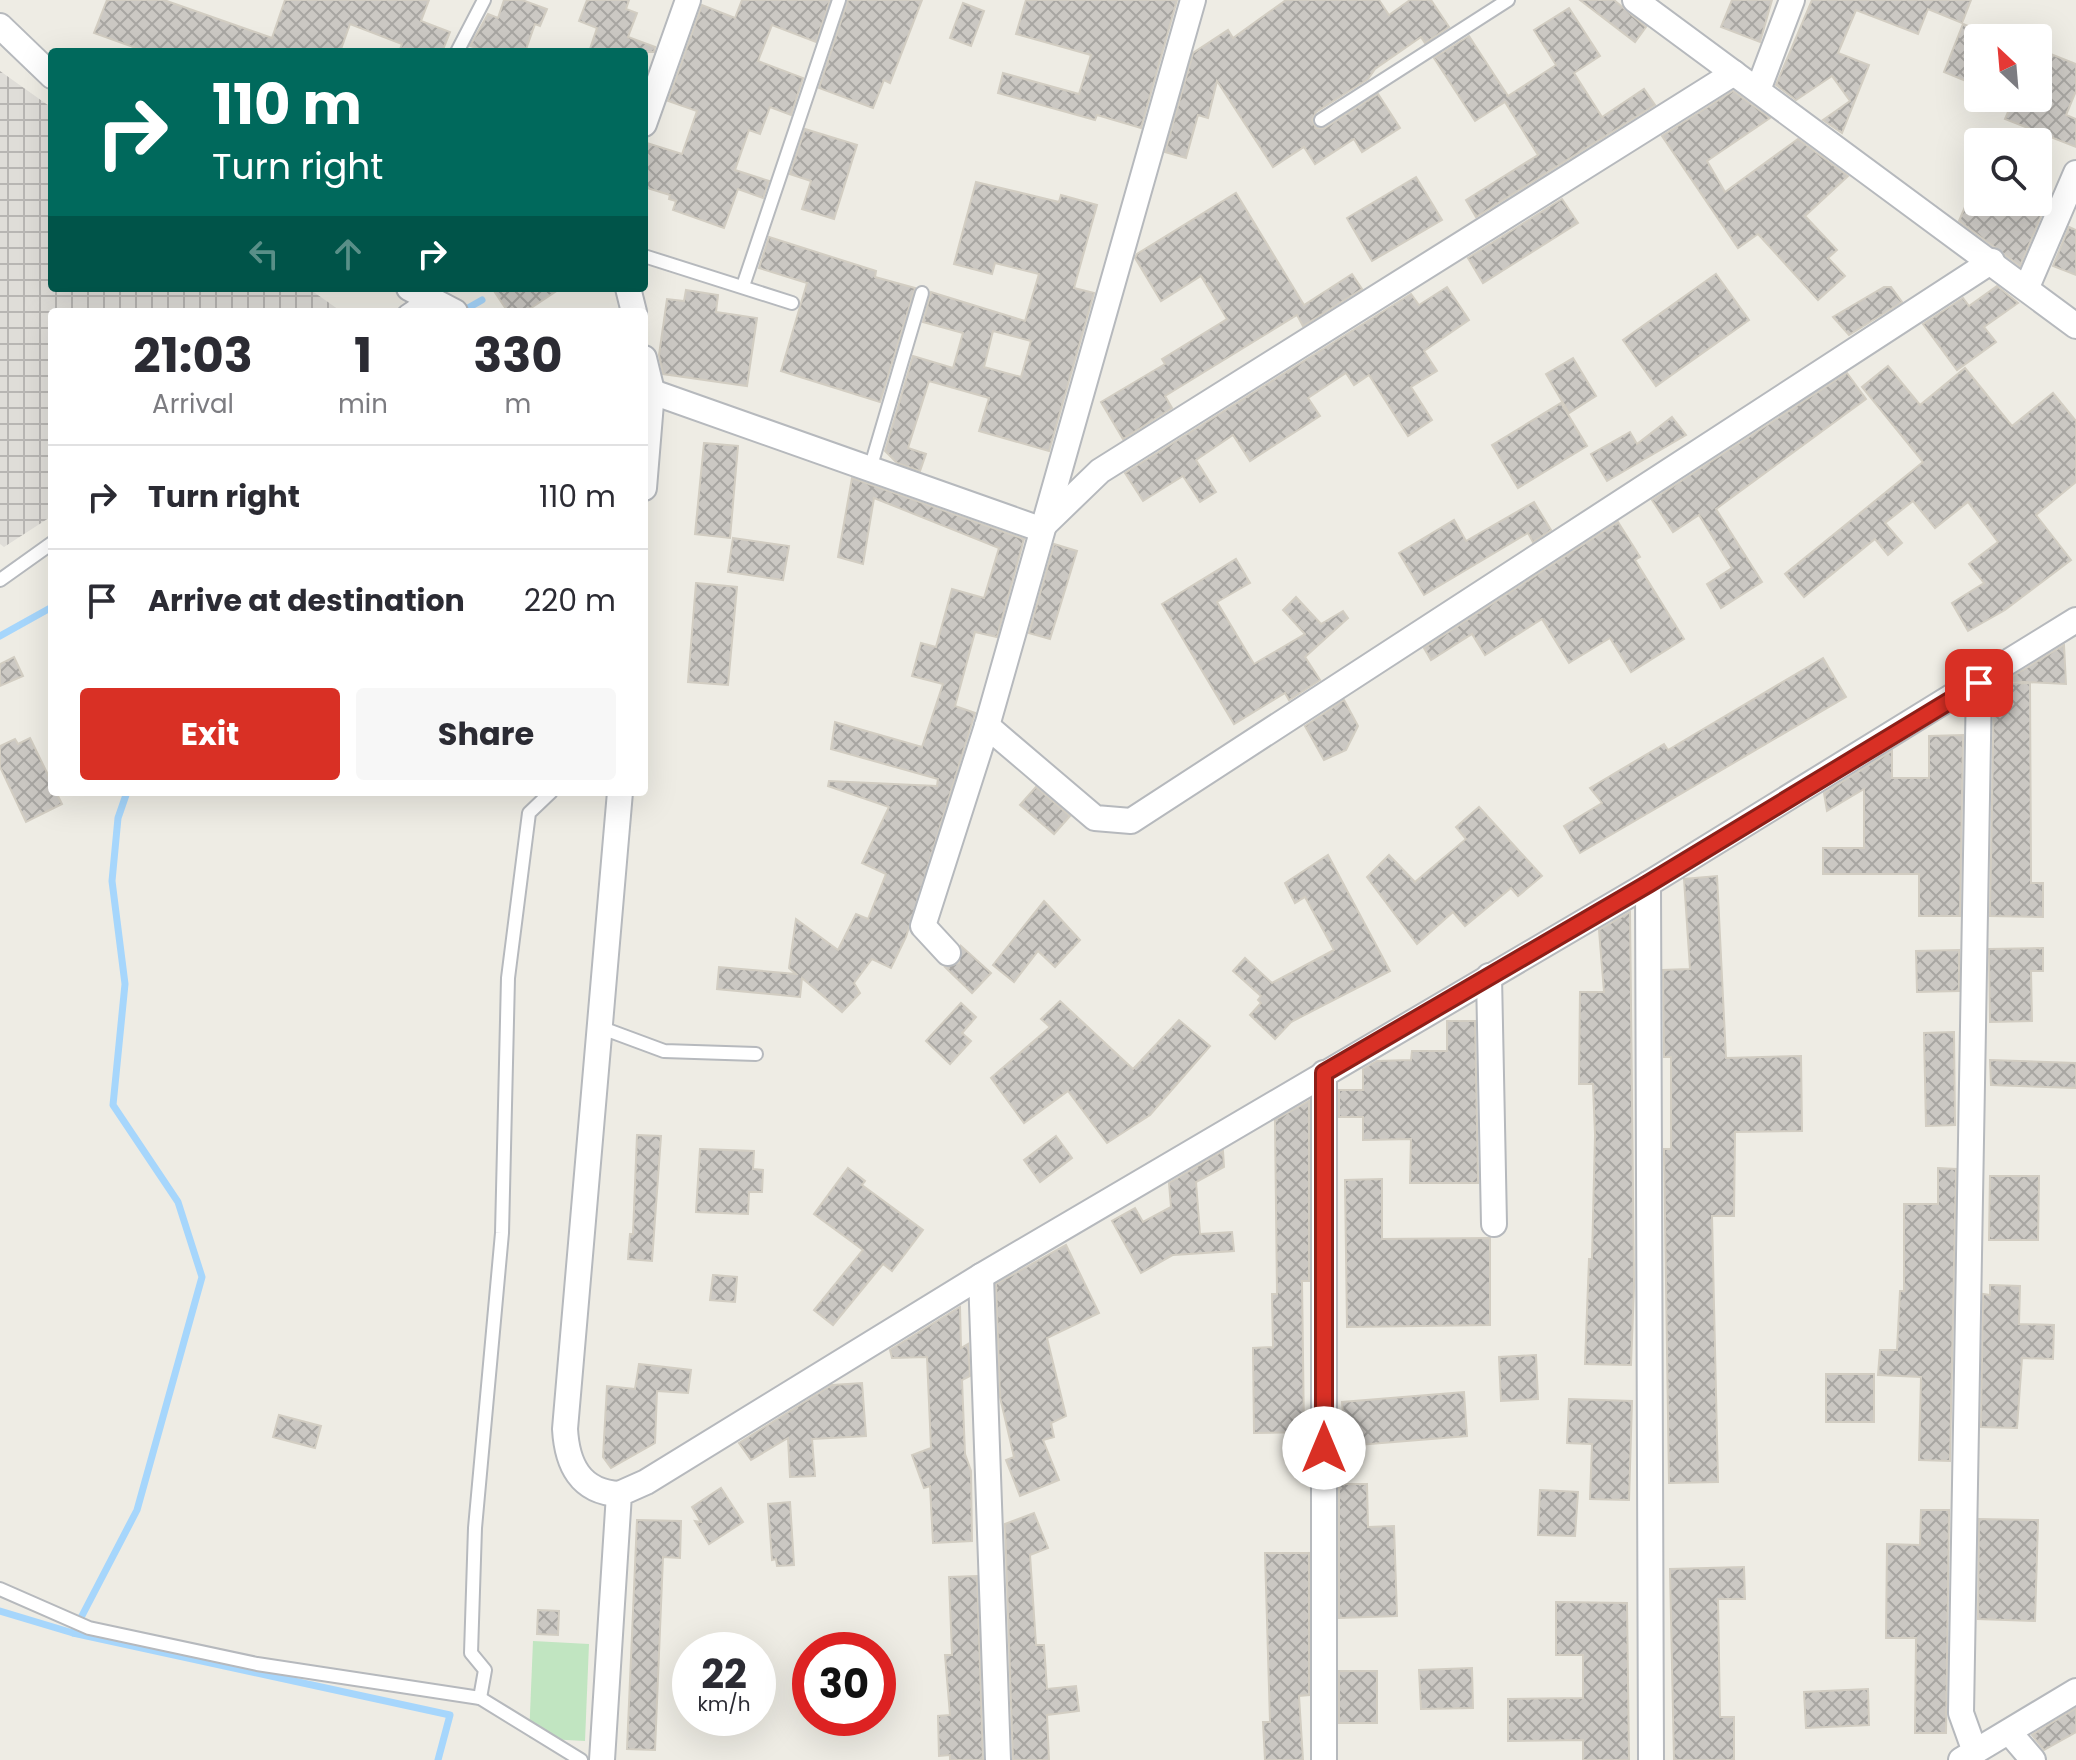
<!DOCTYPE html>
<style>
:root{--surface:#fff;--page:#f7f7f7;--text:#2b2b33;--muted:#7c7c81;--line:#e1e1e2;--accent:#d93025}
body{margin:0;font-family:Poppins,sans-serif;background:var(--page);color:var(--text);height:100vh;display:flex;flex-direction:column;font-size:30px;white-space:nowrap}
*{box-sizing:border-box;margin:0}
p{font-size:26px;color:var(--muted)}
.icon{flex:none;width:44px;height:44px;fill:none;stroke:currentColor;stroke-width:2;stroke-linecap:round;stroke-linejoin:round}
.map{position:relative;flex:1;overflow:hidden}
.panel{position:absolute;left:48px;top:308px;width:600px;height:488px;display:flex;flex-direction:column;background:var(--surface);border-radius:8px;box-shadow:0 8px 32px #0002}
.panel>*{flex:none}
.guide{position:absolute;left:48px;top:48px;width:600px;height:244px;border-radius:8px;box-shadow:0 8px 32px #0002;background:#00695c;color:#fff;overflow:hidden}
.needle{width:52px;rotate:334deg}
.fabs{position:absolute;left:1964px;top:24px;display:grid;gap:16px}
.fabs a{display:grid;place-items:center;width:88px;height:88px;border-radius:8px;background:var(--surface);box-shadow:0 8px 32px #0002;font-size:40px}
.speed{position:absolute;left:672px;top:1632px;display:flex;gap:16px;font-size:40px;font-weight:700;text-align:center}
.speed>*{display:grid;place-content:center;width:104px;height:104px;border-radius:50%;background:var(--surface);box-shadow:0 8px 32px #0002;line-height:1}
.speed small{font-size:20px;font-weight:400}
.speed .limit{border:12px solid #d22;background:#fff;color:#111}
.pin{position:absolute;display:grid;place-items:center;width:68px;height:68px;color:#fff;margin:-34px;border-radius:16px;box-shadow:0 4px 12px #0006}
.me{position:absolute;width:88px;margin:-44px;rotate:0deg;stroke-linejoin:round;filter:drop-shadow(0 0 6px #0008)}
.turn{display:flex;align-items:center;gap:28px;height:168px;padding:0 32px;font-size:36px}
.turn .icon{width:104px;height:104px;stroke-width:2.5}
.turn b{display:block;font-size:56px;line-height:68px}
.lanes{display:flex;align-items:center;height:76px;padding:0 32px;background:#0003;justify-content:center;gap:40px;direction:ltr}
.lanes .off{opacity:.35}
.eta{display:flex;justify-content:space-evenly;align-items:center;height:136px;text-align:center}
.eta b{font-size:48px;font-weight:700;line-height:56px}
.primary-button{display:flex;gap:16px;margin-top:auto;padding:16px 32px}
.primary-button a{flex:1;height:92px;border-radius:8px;background:var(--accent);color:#fff;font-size:32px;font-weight:700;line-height:92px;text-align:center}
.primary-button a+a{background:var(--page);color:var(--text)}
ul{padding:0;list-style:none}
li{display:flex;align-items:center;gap:24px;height:104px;padding:0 32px;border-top:2px solid var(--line)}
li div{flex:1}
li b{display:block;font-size:30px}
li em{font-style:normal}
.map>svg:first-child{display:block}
.industrial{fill:url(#industrial-grid)}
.green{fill:#c1e5c1}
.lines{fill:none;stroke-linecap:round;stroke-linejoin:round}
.stream{stroke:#a6d6fc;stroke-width:7}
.building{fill:url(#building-cross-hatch);stroke:#d2cdc2;stroke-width:2;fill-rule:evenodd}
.service-casing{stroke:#b6b9bd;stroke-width:16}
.minor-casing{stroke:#b6b9bd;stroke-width:28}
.service{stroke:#fff;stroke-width:12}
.minor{stroke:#fff;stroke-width:24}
.route-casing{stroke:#8d1f18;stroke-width:20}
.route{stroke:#d93025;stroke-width:14}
</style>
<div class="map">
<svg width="2076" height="1760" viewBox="0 0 2076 1760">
<defs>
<pattern id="industrial-grid" width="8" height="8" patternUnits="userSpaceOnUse" patternTransform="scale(2)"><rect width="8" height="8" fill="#dfddd8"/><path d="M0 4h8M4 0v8" fill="none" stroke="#b8b6b3"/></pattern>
<pattern id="building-cross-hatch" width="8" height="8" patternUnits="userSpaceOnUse" patternTransform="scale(2)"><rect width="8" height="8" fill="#cbc8c3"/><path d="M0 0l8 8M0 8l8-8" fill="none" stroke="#a8a6a2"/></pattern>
</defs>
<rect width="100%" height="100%" fill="#eeece4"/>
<path class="industrial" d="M0 71 52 108V288H308L342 312H52V516L4 547 0 544Z"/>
<path class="green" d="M533 1641 589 1644 585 1741 529 1738Z"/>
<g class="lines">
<g class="stream">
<path d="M461 312 482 300"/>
<path d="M0 636 52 607"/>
<path d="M127 792 118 818 112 881 125 984 113 1105 178 1202 202 1277 137 1510 73 1633 450 1715 438 1760"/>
<path d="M0 1611 73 1633"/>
</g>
</g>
<g class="building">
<path d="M107 0H164L272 38 285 0H429L421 21 450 32 442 52H399L402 44 350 24 340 52H147L94 33Z"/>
<path d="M504 0H522L547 9 540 26 535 24 525 52H488L470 46 488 14 498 18Z"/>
<path d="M587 0H629L626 9 637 13 628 37 655 47 654 52H589L597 28 579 21Z"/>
<path d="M742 0H830L816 42 772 25 758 61 803 78 791 115 770 107 760 134 749 130 735 170 769 181 763 198 738 189 724 228 673 210 676 201 669 199 670 195 644 187V142L682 154 697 111 668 101 702 5 735 18Z"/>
<path d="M848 0H922L890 83 884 80 873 108 819 88Z"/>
<path d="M1026 0H1177L1141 128 1097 115 1095 120 998 93 1003 73 1079 94 1091 55 1016 34Z"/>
<path d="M1286 0H1379L1389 15 1410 0H1431L1449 27 1425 43 1421 37 1375 69 1368 79 1316 112 1312 120 1316 128H1325L1378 94 1400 128 1362 152 1354 139 1315 164 1304 147 1273 167 1217 81 1208 118 1198 115 1186 158 1165 152 1193 53 1228 30 1233 38Z"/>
<path d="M1580 0H1614L1646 27 1635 42Z"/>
<path d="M1732 0H1772L1760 42 1721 27Z"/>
<path d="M1812 0H1971L1962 23 1928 9 1918 34 1856 10 1838 53 1869 65 1842 133 1823 120 1850 101 1832 76 1796 100 1776 85Z"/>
<path d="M963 3 984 11 971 46 950 38Z"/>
<path d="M1569 8 1600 56 1574 73 1602 117 1644 89 1655 105 1476 217 1466 200 1538 155 1505 102 1475 121 1434 58 1469 36 1508 96 1556 65 1534 30Z"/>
<path d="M1963 24 1978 30V86L1944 72Z"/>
<path d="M2038 49 2076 64V91L2066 115 2076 119V147L2005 119 2014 98H2038Z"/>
<path d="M1733 91 1770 118 1707 161 1725 192 1798 139 1848 176 1805 216 1837 250 1828 258 1845 276 1818 300 1758 234 1738 248 1662 136Z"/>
<path d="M805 129 857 145 834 219 802 209 811 181 790 174Z"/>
<path d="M1416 177 1442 220 1372 261 1347 218Z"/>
<path d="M976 182 1059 202 1061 195 1097 205 1074 288 1094 293 1049 451 979 431 989 398 929 381 908 448 926 454 920 471 897 463 885 451 913 356 953 368 963 333 923 322 931 292 1025 321 1039 274 995 263 992 274 954 264ZM993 331 1031 341 1021 377 984 367Z"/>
<path d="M1236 193 1304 305 1352 274 1362 289 1303 326 1297 315 1165 396 1172 408 1123 439 1101 402 1165 364 1162 359 1227 319 1201 276 1161 301 1135 258 1137 254Z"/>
<path d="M1562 199 1578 223 1483 283 1468 258Z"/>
<path d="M1967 202H2047L2020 266 1959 221Z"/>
<path d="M2069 227 2076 230V275L2053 266Z"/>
<path d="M769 237 876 271 875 277 915 288 880 402 781 371 807 283 759 268Z"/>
<path d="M1716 274 1749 320 1656 386 1623 340Z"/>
<path d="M1997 286 2018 303 1984 327 1996 342 1957 370 1923 324 1963 298 1969 306Z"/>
<path d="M1447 287 1469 320 1424 351 1437 371 1411 387 1432 420 1408 436 1369 375 1354 385 1346 373 1308 398 1320 416 1250 461 1233 435 1196 460 1216 492 1200 502 1183 476 1143 501 1125 473 1411 294 1419 305Z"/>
<path d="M1884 287H1891L1902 302 1849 335 1833 317Z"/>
<path d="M492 288H561L525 312H508Z"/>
<path d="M686 290 718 295 716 312 757 318 747 386 663 374 659 355 667 299 684 301Z"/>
<path d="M1573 358 1596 396 1569 413 1546 374Z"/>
<path d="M1888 366 1920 405 1965 368 2012 426 2053 393 2076 421V482L2036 515 2071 560 2005 610 1968 631 1952 603 1984 583 1969 564 1998 542 1968 502 1935 528 1913 501 1885 523 1902 543 1888 555 1875 539 1804 597 1785 574 1923 462 1862 387Z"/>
<path d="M1847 373 1866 399 1716 509 1762 582 1721 608 1707 584 1732 568 1699 515 1673 532 1652 500Z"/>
<path d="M1561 403 1587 446 1518 488 1492 445Z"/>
<path d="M1672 417 1686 435 1607 481 1591 454 1630 432 1637 444Z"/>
<path d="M704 443 738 446 730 538 695 534Z"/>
<path d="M852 478 1024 539 997 637 975 632 955 706 975 713 906 937 891 968 872 959 854 983 860 993 842 1012 802 978 800 997 717 989 719 967 796 974 789 968 796 919 838 950 856 914 868 919 886 874 862 863 889 807 828 786 829 781 937 786 938 779 831 749 835 722 922 747 943 684 912 676 921 643 936 647 952 589 984 598 999 548 874 498 863 564 838 557Z"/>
<path d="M1534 502 1551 530 1533 542 1528 533 1424 595 1399 553 1454 520 1466 541Z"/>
<path d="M1618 522 1640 557 1635 560 1684 639 1631 672 1610 638 1569 663 1542 619 1485 655 1472 634 1431 660 1424 648Z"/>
<path d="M733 538 789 546 783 580 728 572Z"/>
<path d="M1054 544 1077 551 1050 639 1029 633Z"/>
<path d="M1236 559 1250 583 1217 602 1254 664 1305 634 1283 610 1296 597 1321 624 1343 611 1348 618 1305 657 1320 680 1289 700 1285 693 1234 724 1162 604Z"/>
<path d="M696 583 737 587 728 685 688 682Z"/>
<path d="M2064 645 2066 684 2005 681Z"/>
<path d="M14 657 23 676 0 686V664Z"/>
<path d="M1823 658 1846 697 1580 853 1564 826 1602 803 1590 788 1664 744 1668 750Z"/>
<path d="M2030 683 2031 883H2043V917L1990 916 1994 688 2002 684Z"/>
<path d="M1344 700 1358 726 1346 750 1324 760 1305 726Z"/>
<path d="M1963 735 1960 916H1919V874H1823V848H1864V789L1827 811 1824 793 1892 751V778H1929V736Z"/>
<path d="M30 738 52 783V792H56L62 804 26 822 0 767V746L15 739 18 744Z"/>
<path d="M1036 787 1070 816 1054 834 1020 805Z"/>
<path d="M1479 807 1542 876 1518 896 1511 888 1465 926 1453 912 1417 944 1367 877 1389 855 1415 882 1466 839 1456 827Z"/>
<path d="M1328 855 1390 971 1291 1022 1275 1039 1250 1015 1261 1003 1258 1000 1261 996 1233 971 1245 958 1272 983 1334 950 1305 897 1295 903 1285 883Z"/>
<path d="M1717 876 1726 1058 1801 1056 1802 1131 1735 1132 1734 1216H1712L1718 1482 1669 1483 1664 1149H1671V1057H1664L1663 970 1690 969 1684 879Z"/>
<path d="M1044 901 1080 940 1055 967 1038 951 1014 982 993 965Z"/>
<path d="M1630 912 1634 1287 1631 1365 1585 1364 1589 1259H1592L1595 1135 1593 1084H1579L1580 992H1604L1599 930Z"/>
<path d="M961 946 991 973 972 993 945 967 959 963Z"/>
<path d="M2043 948V971H2031L2032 1021 1990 1022 1989 949Z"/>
<path d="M1959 950V991L1917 992 1916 951Z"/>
<path d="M1060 1001 1133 1069 1179 1020 1210 1046 1150 1115 1107 1143 1068 1091 1024 1123 991 1078 1050 1027 1041 1019Z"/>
<path d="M961 1003 976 1017 962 1033 971 1041 950 1064 926 1041Z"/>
<path d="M1447 1021H1475L1478 1183H1410L1411 1139 1363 1140V1117H1339V1090H1363V1069L1377 1061 1411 1060 1412 1051H1447Z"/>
<path d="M1954 1032 1955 1125 1926 1126 1924 1033Z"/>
<path d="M1990 1060 2076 1063V1088L1991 1085Z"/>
<path d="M1309 1101V1281H1302L1304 1432 1254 1433 1253 1348 1273 1347 1272 1294H1277L1275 1120Z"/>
<path d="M637 1135 661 1136 652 1261 628 1259 630 1234H633Z"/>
<path d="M1056 1136 1072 1158 1040 1182 1024 1160Z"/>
<path d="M700 1149 754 1151 753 1169 763 1170 762 1192H749L748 1214 696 1212Z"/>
<path d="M1223 1151 1224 1167 1196 1182 1200 1234 1232 1232 1234 1251 1173 1255 1141 1273 1112 1221 1135 1208 1143 1222 1171 1207 1169 1183Z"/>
<path d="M848 1168 865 1181 862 1185 923 1230 892 1271 883 1264 833 1325 814 1310 863 1250 814 1214Z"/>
<path d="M1938 1168 1956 1169 1950 1461 1919 1460 1921 1377 1878 1375 1880 1350H1897L1900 1291H1904V1204H1938Z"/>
<path d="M1990 1176H2039L2038 1240H1989Z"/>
<path d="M1382 1179V1239L1490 1238V1325L1347 1327 1345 1180Z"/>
<path d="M1066 1245 1099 1313 1047 1338 1066 1416 1051 1423 1054 1437 1043 1440 1059 1480 1020 1496 1006 1460 1014 1457 1000 1397 996 1284Z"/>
<path d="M713 1275 737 1277 735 1302 710 1300Z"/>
<path d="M1990 1285 2020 1286 2019 1324 2054 1325 2053 1359 2022 1358 2017 1428 1981 1427 1983 1294 1990 1295Z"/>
<path d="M960 1307 961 1348 968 1344 970 1376 962 1380 965 1454 971 1471 972 1541 933 1543 930 1486 924 1488 912 1455 931 1448 927 1357 892 1358 890 1350Z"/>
<path d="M1536 1355 1538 1399 1501 1401 1499 1357Z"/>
<path d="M639 1364 691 1370 688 1393 657 1391 655 1443 611 1468 603 1457 607 1386 635 1389Z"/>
<rect x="1826" y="1374" width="48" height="48"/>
<path d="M862 1383 866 1436 812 1439 815 1476 790 1477 788 1438 751 1460 739 1443 832 1385Z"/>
<path d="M1464 1392 1467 1436 1346 1446 1342 1402Z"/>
<path d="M1569 1399 1632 1401 1629 1500 1590 1499 1592 1444 1567 1443Z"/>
<path d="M279 1415 321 1426 315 1448 273 1437Z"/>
<path d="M1339 1484H1367L1368 1527 1394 1526 1397 1616 1339 1618Z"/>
<path d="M721 1488 743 1522 709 1544 695 1521 701 1522 692 1507Z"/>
<path d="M1540 1490 1578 1492 1575 1536 1538 1535Z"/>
<path d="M790 1502 794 1565 777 1566 776 1559 772 1560 768 1504Z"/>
<path d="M1921 1510H1949L1946 1733H1915L1916 1638H1886L1887 1544 1920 1545Z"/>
<path d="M1034 1513 1048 1548 1030 1555 1036 1645H1044L1047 1689 1076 1686 1079 1711 1047 1715 1049 1760H1013L1005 1524Z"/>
<path d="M1979 1519 2038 1520 2035 1621 1978 1619Z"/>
<path d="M637 1520 681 1521 680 1558 663 1557 655 1750 627 1749Z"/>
<path d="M1265 1553H1309V1695L1299 1696 1303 1760H1265L1263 1722H1270Z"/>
<path d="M1744 1567 1745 1599H1718L1720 1717H1734V1760H1674L1670 1569Z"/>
<path d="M977 1576 983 1760H950V1755L939 1756 938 1716 950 1715 945 1655H952L949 1577Z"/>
<path d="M1556 1602 1627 1603 1629 1760H1583V1740L1508 1741V1699L1583 1698V1655H1556Z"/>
<path d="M538 1610 559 1611 558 1635 537 1634Z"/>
<path d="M1472 1668 1473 1708 1421 1709 1419 1670Z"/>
<rect x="1339" y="1671" width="38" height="52"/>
<path d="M1868 1689 1869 1725 1806 1728 1804 1692Z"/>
<path d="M2076 1708V1732L2044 1750 2032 1735Z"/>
</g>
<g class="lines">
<g class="service-casing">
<g id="service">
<path d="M457 52 484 0"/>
<path d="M1321 120 1508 0"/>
<path d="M644 256 792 303"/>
<path d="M743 286 839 0"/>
<path d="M405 312 427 297"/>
<path d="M870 469 922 293"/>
<path d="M0 580 52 543"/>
<path d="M602 1028 664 1051 756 1054"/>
<path d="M0 1589 89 1628 257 1664 480 1698 581 1760"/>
<path d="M480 1698 485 1670 471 1653 475 1528 502 1233 508 978 529 813 551 792"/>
</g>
</g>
<g class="minor-casing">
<g id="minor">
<path d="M1635 0 2076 326"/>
<path d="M0 26 52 76"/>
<path d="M1758 90 1792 0"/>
<path d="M644 124 688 0"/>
<path d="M2027 287 2076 173"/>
<path d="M409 288 455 312"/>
<path d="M628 288 634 312"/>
<path d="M644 358 652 391 644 488"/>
<path d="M644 389 1040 529 1100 471 1734 73"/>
<path d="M987 726 1095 818 1131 821 1992 261"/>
<path d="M1648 884 1651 1760"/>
<path d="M948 953 923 926 987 726 1193 0"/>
<path d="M1489 976 1494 1224"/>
<path d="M1324 1073V1760"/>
<path d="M981 1276 998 1760"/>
<path d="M619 1494C580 1492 567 1464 565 1429L620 792"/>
<path d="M2009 1732 2033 1760"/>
<path d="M1975 1752 1961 1713 1979 683"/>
<path d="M602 1760 619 1494 646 1482 981 1276 1648 884 2076 620"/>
<path d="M1961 1760 2076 1691"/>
</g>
</g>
<use href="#service" class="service"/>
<use href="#minor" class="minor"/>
</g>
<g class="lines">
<g class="route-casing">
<path id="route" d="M1324 1448V1073L1648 884 1979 683"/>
</g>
<use href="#route" class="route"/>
</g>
</svg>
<div class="fabs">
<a><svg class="needle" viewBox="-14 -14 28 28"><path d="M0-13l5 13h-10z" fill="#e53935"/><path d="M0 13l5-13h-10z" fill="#7c7c81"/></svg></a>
<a><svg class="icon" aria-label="search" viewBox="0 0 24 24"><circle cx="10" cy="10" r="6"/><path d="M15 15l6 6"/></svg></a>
</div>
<div class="speed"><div>22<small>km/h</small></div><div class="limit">30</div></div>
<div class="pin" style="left:1979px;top:683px;background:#d93025"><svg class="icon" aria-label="arrive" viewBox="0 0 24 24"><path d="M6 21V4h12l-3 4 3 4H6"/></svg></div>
<svg class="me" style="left:1324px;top:1448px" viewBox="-20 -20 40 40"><circle r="19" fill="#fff"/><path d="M0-13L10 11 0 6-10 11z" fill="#d93025"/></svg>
<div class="guide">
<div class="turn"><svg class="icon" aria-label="right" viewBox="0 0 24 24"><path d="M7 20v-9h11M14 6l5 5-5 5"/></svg><div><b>110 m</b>Turn right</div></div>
<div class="lanes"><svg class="icon off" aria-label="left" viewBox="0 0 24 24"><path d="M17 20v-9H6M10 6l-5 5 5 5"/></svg><svg class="icon off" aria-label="ahead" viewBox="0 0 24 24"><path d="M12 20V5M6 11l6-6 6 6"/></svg><svg class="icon" aria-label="right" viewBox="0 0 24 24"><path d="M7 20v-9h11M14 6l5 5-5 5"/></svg></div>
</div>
<section class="panel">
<div class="eta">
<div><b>21:03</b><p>Arrival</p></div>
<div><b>1</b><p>min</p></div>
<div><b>330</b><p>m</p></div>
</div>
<ul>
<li><svg class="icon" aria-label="right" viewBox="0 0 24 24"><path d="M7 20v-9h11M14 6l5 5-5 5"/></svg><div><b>Turn right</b></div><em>110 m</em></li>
<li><svg class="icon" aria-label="arrive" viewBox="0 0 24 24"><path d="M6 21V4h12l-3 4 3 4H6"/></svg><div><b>Arrive at destination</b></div><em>220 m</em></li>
</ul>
<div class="primary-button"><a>Exit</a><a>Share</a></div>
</section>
</div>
